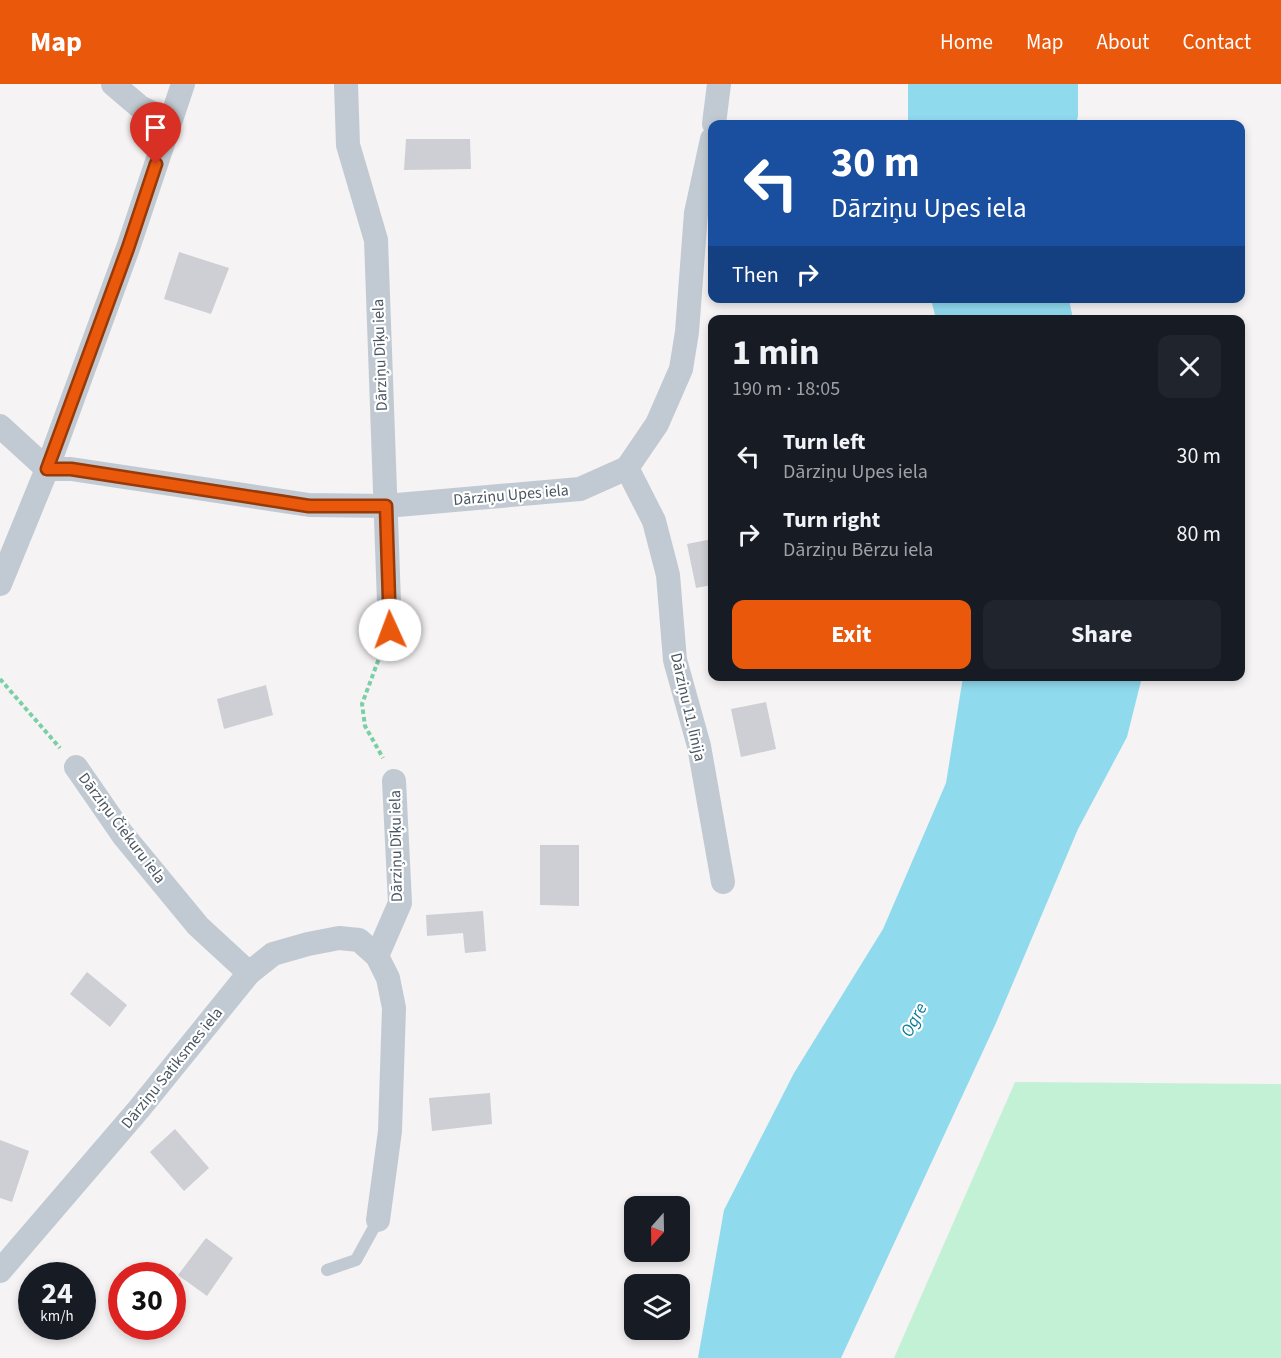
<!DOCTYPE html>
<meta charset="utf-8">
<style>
:root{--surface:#171b24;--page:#20242c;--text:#f1f3f6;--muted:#9ea1a6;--accent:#ea580c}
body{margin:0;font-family:"Source Sans 3",sans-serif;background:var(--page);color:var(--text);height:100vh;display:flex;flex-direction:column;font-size:22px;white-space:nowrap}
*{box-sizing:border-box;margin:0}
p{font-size:20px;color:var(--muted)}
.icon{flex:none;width:33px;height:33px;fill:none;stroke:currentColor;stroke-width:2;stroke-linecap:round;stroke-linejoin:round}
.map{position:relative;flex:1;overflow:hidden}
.panel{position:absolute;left:708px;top:231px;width:537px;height:366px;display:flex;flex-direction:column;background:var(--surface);border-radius:12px;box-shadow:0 3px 9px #0003}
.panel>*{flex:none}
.guide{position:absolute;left:708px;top:36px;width:537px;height:183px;border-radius:12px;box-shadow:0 3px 9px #0003;background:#1a4fa0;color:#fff;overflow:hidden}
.needle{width:39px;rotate:200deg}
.fabs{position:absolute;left:624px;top:1112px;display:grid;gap:12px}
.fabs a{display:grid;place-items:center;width:66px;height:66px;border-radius:12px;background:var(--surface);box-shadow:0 3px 9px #0003;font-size:30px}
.speed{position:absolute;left:18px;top:1178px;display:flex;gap:12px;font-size:30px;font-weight:700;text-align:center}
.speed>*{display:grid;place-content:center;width:78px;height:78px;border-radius:50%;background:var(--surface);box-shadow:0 3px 9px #0003;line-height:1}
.speed small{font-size:15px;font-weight:400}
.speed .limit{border:9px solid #d22;background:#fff;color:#111}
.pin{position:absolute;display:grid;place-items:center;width:51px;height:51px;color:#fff;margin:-62px -26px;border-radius:50% 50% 50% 0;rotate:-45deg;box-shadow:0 0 6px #0007}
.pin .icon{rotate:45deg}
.me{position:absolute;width:66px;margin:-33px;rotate:358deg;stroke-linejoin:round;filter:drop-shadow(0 0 4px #0008)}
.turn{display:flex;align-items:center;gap:21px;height:126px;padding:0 24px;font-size:27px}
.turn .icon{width:78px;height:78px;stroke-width:2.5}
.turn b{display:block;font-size:42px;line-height:51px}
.then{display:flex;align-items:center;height:57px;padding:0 24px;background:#0003;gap:12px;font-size:22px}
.round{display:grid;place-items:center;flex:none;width:63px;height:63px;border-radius:12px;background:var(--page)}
.headline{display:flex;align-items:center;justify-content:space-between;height:102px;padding:0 24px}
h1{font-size:36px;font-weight:700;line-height:45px}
.primary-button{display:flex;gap:12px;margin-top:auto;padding:12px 24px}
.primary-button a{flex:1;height:69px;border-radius:12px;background:var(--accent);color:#fff;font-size:24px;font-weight:700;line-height:69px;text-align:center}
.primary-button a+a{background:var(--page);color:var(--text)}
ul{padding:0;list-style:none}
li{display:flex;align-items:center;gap:18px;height:78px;padding:0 24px}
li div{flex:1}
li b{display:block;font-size:22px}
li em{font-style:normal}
header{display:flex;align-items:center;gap:36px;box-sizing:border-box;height:84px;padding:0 30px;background:var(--accent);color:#fff}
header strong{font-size:28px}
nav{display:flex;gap:33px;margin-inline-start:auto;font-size:21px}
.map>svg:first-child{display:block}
.green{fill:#c3f1d5}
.water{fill:#90daee}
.building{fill:#cdcfd5}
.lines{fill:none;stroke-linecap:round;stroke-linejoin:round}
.path{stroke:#7ad0a6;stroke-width:4;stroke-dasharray:4.5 3;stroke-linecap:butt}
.lane{stroke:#c1cad2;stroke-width:12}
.street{stroke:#c1cad2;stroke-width:24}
.route-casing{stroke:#983908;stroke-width:15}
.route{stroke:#ea580c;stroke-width:10}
.labels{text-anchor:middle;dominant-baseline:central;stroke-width:4.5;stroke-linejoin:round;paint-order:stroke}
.street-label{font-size:16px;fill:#4a5661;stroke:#fff}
.water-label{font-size:18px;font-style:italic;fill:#0c7c9b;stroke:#fff}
</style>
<header>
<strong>Map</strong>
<nav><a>Home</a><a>Map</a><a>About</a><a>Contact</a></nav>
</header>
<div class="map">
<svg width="1281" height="1274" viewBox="0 0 1281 1274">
<rect width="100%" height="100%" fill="#f5f3f3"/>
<path class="green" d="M1015 998 1281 1000V1274H894Z"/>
<g class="water">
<path d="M908 0H1078V32L1076 40H908Z"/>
<path d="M931 215H1069L1073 235H936Z"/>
<path d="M963 593H1142L1127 653 1078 745 996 939 841 1274H698L724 1126 794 989 883 845 946 699Z"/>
</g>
<g class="building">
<path d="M406 55H470L471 85 404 86Z"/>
<path d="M179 168 229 184 211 230 164 215Z"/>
<path d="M712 455V501L696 504 687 460Z"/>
<path d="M266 601 273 631 224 645 217 615Z"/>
<path d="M766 618 776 665 741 673 731 625Z"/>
<path d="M540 761H579V822L540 821Z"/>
<path d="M483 827 486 867 465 869 463 849 427 852 426 831Z"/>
<path d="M87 888 127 921 110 943 70 910Z"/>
<path d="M490 1009 492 1040 432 1047 429 1014Z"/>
<path d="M175 1045 209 1084 184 1107 150 1068Z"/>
<path d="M0 1056 29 1067 12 1118 0 1114Z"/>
<path d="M206 1154 233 1174 207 1212 178 1191Z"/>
</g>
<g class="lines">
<g class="path">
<path d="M381 569 362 620 365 642 383 674"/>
<path d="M0 595 60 664"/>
</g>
<path class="lane" d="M327 1186 356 1176 378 1136"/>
<g class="street">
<path d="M113 0 140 23 170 38"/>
<path d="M346 0 348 61 376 156 390 546"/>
<path d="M714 40 719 0"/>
<path d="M0 342 47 385H71L309 421 386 422 580 405 627 384 657 340 681 285 687 248 696 129 712 55"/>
<path d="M627 384 654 437 668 491 675 576 699 662 723 798"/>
<path d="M0 500 47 385 128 164 183 0"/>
<path d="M76 683 123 751 198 842 249 889"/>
<path d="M377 872 400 819 394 697"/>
<path d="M0 1187 139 1025 249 889 273 870 308 860 339 854 359 856 377 872 388 894 394 924 390 1047 378 1136"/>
</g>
</g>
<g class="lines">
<g class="route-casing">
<path id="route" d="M156 80 128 164 47 385H71L309 422H386L390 546"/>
</g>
<use href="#route" class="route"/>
</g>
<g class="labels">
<g class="street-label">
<text transform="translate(380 271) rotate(-92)">Dārziņu Dīķu iela</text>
<text transform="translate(511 411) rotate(-5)">Dārziņu Upes iela</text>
<text transform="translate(688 623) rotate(77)">Dārziņu 11. līnija</text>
<text transform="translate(122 744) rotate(53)">Dārziņu Čiekuru iela</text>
<text transform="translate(396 762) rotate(-91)">Dārziņu Dīķu iela</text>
<text transform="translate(172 984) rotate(-51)">Dārziņu Satiksmes iela</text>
</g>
<g class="water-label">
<text transform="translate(914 936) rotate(-62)">Ogre</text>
</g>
</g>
</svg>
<div class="fabs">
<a><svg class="needle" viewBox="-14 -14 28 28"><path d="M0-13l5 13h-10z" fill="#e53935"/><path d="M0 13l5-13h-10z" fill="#9ea1a6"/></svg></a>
<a><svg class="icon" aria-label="layers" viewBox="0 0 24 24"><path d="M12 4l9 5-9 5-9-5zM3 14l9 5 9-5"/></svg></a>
</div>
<div class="speed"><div>24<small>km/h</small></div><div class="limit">30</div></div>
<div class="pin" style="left:156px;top:80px;background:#d93025"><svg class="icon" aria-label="arrive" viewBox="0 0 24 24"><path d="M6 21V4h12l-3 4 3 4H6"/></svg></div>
<svg class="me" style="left:390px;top:546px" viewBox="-20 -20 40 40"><circle r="19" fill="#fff"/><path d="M0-13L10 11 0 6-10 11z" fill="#ea580c"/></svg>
<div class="guide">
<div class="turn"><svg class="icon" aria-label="left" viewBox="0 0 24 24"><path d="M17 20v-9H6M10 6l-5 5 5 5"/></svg><div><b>30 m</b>Dārziņu Upes iela</div></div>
<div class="then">Then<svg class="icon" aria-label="right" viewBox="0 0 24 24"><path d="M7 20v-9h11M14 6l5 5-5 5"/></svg></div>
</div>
<section class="panel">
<div class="headline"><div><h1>1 min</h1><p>190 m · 18:05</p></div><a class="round"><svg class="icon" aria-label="close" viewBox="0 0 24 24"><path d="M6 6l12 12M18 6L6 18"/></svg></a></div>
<ul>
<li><svg class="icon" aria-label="left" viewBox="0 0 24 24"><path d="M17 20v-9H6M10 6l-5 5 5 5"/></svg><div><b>Turn left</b><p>Dārziņu Upes iela</p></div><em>30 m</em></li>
<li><svg class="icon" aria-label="right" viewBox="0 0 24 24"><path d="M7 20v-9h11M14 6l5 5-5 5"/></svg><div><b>Turn right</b><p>Dārziņu Bērzu iela</p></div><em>80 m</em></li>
</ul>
<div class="primary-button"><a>Exit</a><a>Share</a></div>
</section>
</div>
